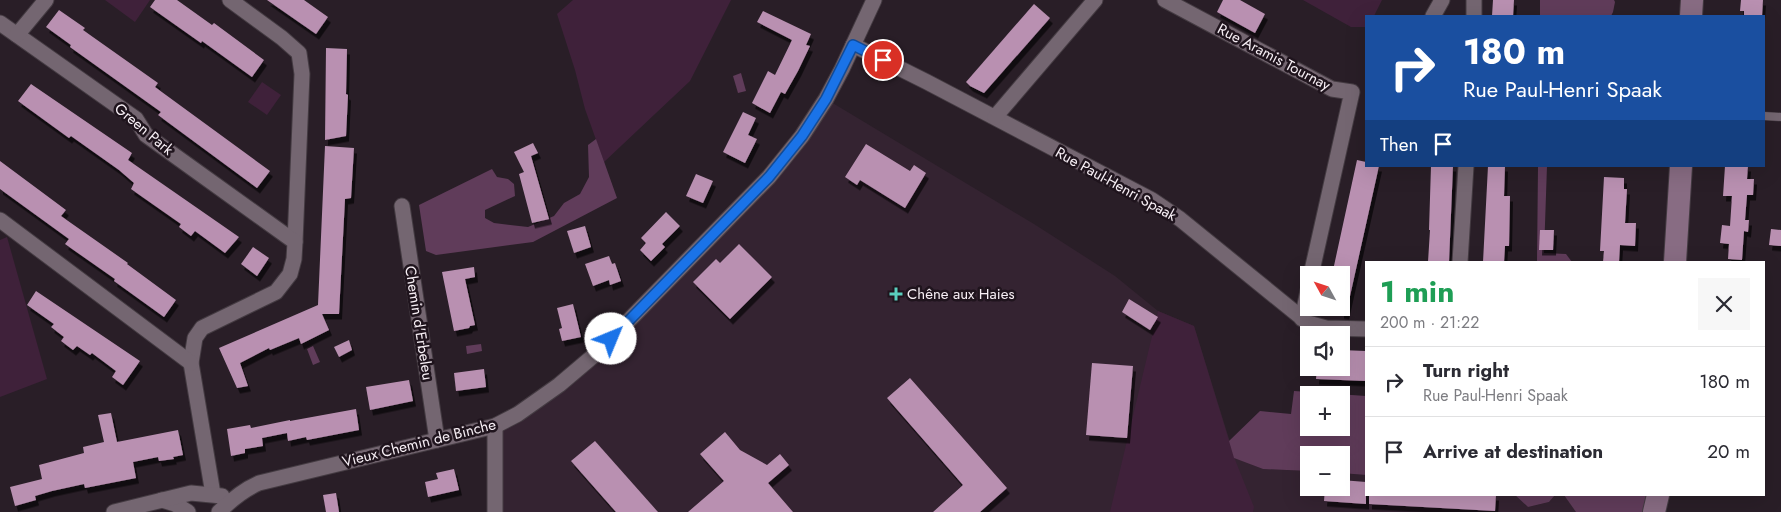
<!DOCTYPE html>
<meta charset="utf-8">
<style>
:root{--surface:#fff;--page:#f7f7f7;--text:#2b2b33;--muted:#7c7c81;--line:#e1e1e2}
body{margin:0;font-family:Jost,sans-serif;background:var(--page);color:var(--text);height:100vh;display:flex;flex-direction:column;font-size:19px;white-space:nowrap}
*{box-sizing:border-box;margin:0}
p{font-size:16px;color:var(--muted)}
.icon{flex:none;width:28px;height:28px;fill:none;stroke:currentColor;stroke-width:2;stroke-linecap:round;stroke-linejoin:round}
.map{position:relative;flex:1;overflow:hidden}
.drawer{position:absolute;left:1365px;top:261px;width:400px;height:235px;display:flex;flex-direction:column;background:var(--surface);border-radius:0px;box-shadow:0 5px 20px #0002}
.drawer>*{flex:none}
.hud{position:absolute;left:1365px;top:15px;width:400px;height:152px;border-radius:0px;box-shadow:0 5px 20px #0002;background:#1a4fa0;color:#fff;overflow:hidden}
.needle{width:32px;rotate:310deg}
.buttons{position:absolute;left:1300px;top:266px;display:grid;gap:10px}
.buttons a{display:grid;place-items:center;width:50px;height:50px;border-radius:0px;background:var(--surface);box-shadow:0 5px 20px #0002;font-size:25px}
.pin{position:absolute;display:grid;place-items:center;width:42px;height:42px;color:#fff;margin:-21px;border:2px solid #fff;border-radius:50%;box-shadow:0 1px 5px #0007}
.me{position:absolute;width:55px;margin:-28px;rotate:45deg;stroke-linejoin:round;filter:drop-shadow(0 0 4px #0008)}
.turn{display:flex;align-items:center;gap:18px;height:105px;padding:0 15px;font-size:22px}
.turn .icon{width:65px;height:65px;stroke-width:2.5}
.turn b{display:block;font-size:35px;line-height:42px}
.then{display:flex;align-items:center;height:48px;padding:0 15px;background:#0003;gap:10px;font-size:19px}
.round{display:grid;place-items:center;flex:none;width:52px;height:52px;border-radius:0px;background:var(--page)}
.summary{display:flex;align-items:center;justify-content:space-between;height:85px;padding:0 15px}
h1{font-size:30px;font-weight:700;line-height:38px;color:#1e9e55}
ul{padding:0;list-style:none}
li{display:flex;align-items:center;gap:15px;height:70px;padding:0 15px;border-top:1px solid var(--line)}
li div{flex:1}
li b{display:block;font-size:19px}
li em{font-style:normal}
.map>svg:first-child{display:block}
.built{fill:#342331}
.green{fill:#3f213a}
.forest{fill:#603c5a;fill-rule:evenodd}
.building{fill:#b990b1;filter:url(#shadow)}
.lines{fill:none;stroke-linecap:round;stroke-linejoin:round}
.service-casing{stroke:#443b42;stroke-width:9}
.minor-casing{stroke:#443b42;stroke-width:17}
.secondary-casing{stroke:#443b42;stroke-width:24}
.service{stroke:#746671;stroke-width:8}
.minor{stroke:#746671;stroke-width:15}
.secondary{stroke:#886c83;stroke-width:22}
.route-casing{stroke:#114b97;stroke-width:12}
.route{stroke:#1a73e8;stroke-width:9}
.poi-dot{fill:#5acebe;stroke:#1f141d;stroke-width:2}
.labels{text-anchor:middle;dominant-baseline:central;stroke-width:5;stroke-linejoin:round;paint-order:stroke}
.street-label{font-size:15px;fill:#f7eff5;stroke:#1f141d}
.poi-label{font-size:15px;fill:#f7eff5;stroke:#1f141d;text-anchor:start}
</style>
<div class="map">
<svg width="1781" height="512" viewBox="0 0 1781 512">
<defs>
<filter id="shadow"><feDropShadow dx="3" dy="5.5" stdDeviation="0" flood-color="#0009"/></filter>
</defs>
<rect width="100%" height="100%" fill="#291e27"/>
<path class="built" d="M826 99 1034 224 1115 276 1158 311 1194 326 1235 458 1263 469 1309 471V488H1341V473L1366 475V495H1515L1528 507 1549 502 1555 495H1649L1643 512H495V426L559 385 746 202Z"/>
<g class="green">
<path d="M105 0H150L135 22Z"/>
<path d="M573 0H731L690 81 604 162 585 109 575 70 557 14Z"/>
<path d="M1303 0H1382L1374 16H1366V27H1351Z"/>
<path d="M262 82 281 95 267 115 248 102Z"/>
<path d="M7 237 47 379 0 397V240Z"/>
<path d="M1158 311 1194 326 1234 457 1254 507 1253 512H1110Z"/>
</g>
<g class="forest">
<path d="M1540 0H1614L1615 2 1613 12 1611 16H1540Z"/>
<path d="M741 73 746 91 738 93 733 76Z"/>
<path d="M596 139 617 198 533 242 436 255 426 251 419 205 492 169 497 177 508 179 514 184 515 196 485 210V218L494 223 528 227 554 216 564 203 580 194 589 177 588 145Z"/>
<path d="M1538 166H1547L1544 253 1566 254 1572 262H1537Z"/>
<path d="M481 344 482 351 467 354 466 346Z"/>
<path d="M313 346 320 362 313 365 307 349Z"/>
<path d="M1294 391 1366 396V475L1341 473V455H1309V471L1263 469 1234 458 1229 441 1260 411 1291 414ZM1309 395H1341V428H1309Z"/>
<path d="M1515 495H1555L1549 502 1528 507Z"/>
<path d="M1564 495H1649L1643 512H1576Z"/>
</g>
<g class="building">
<path d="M155 0H177L212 25 214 23 264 60 252 77 202 41 201 43 150 7Z"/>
<path d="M267 0H304L328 17 316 34Z"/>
<path d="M1223 0H1240L1265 14 1255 33 1217 12Z"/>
<path d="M1493 0H1514L1513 16H1492Z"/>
<path d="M1741 0H1763L1762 16H1744V11H1740Z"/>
<path d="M1034 4 1050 18 984 93 970 86 966 82Z"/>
<path d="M59 10 85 28 83 30 158 83 155 87 270 171 257 188 158 115 161 112 70 47 71 45 46 27Z"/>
<path d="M763 11 811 34 806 45 810 46 798 71 785 94 781 92 770 113 752 103 768 71 775 75 792 40 757 22Z"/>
<path d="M326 48 347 49 346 94 348 95 346 136 325 140Z"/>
<path d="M31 84 132 153 128 160 239 237 225 253 195 231 191 236 179 227 181 224 131 189 134 183 119 170 71 136 69 138 18 101Z"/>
<path d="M743 112 756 118 748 135 757 139 745 163 723 152Z"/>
<path d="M533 143 538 153 531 156 549 219 532 223 519 174 524 172 514 152Z"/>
<path d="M866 144 910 171 914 165 926 173 905 208 860 180 857 185 845 177Z"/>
<path d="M325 146 354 148 351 198 345 199 339 314H322L329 330 301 344 299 338 270 350 269 348 240 363 248 386 237 388 219 348 318 305Z"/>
<path d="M1357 160 1366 162V166H1379L1346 314 1341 313V275H1332Z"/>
<path d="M0 161 66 210 61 216 128 263 127 264 176 300 164 317 114 281 115 279 65 244 69 239 0 189Z"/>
<path d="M1431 166H1453L1449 262H1428L1430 230H1429Z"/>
<path d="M1488 166H1505L1504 196H1510L1509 246H1505L1504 262H1483Z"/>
<path d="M1725 166H1748L1747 179H1754L1753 195H1747L1745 220H1749L1748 232 1744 231 1742 260 1728 259 1729 244 1720 243 1722 225 1730 226 1732 196H1723Z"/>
<path d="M696 174 713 181 703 203 686 196Z"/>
<path d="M1604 177 1624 178V189H1627L1625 223H1636L1635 246 1620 245 1619 262H1603L1604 251H1600Z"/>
<path d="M666 212 680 226 662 244 665 247 651 261 640 250 646 243 641 238Z"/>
<path d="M585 226 591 247 574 253 567 231Z"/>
<path d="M1771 229 1781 230V246L1769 245Z"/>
<path d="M1540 230H1554L1553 250H1539Z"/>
<path d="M739 244 772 277 730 319 693 282 716 259 720 263Z"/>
<path d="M253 247 269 258 257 276 241 264Z"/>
<path d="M609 256 612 264 615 263 621 281 610 285 609 280 593 286 585 264Z"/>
<path d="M474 267 475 277 465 279 475 325 470 326 469 328 454 331 442 272Z"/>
<path d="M36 291 140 361 123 385 112 377 116 371 92 353 90 355 77 346 73 350 61 341 64 337 51 327 54 324 27 305Z"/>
<path d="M1129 299 1158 317 1150 330 1122 312Z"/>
<path d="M573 304 581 337 562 341 559 329 562 328 557 308Z"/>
<path d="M349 340 352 350 339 357 334 347Z"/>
<path d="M1341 350 1366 351V381L1316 379 1317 368H1341Z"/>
<path d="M1092 363 1133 366 1127 438 1086 435Z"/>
<path d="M484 369 486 387 456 391 454 373Z"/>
<path d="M910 378 1007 488 980 512H933L963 485 887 398Z"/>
<path d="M409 380 413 401 370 410 366 387Z"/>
<path d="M356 409 359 430 307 440 306 437 288 441 287 433 262 438 263 446 245 449V453L231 456 227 429 250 425 251 428 290 420V421Z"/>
<path d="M111 413 117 442 178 430 183 455 173 457 174 459 159 461 158 457 133 462 136 478 85 488 84 484 52 491 35 496 36 500 15 506 10 487 42 479 39 465 84 453 83 447 104 442 98 415Z"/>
<path d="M725 432 740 450 767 465 780 454 789 465 768 483 793 512H688L724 481 700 454Z"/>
<path d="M595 441 658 512H616L571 461Z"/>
<path d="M454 469 459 490 428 497 425 482 438 479 436 473Z"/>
<path d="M1341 480 1366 482V504L1324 501 1325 488H1341Z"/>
<path d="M336 493 339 512H326L323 495Z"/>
<path d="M1369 495H1496L1495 511 1369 504Z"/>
</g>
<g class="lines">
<g class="service-casing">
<path id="service" d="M1764 116 1781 117"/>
</g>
<g class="minor-casing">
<g id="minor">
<path d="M230 0 282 38 299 53 302 74 295 242"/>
<path d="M1165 0 1332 89 1352 92 1311 275"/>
<path d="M1433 16 1442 0"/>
<path d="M1474 16V0"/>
<path d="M0 23 136 119 146 135 295 242 294 259 290 274 276 292 202 328 195 338 191 363 213 494"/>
<path d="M17 35 46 0"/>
<path d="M853 45 927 82 1152 200 1180 219 1308 323 1326 328 1366 329"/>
<path d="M995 117 1095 0"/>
<path d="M402 206 437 440"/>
<path d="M0 220 191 363"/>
<path d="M1460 262 1466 166"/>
<path d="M1302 319 1309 286"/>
<path d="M162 500 175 504 188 512"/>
<path d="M114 512 191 493 222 496"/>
<path d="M219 512C232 499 243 490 259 483L495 426 518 414 559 385 598 352 769 177 802 136 826 99 842 69 874 0"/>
<path d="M495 512V426"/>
</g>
</g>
<g class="secondary-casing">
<g id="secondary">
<path d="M1691 16 1692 0"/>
<path d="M1675 262 1681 166"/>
<path d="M1654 512 1658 495"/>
</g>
</g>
<use href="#service" class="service"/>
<use href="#minor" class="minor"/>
<use href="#secondary" class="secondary"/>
</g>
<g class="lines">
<g class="route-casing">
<path id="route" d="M611 339 769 177 802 136 826 99 853 45 883 60"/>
</g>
<use href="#route" class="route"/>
</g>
<path class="poi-dot" d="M893.5 286.5h5v5h5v5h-5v5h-5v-5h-5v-5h5z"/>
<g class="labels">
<g class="street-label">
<text transform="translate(1274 57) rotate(28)">Rue Aramis Tournay</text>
<text transform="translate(144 129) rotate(40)">Green Park</text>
<text transform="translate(1116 184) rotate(29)">Rue Paul-Henri Spaak</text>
<text transform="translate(419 323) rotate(81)">Chemin d'Erbeleu</text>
<text transform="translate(419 443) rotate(-14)">Vieux Chemin de Binche</text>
</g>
<g class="poi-label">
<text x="907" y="294">Chêne aux Haies</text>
</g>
</g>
</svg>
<div class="buttons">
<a><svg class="needle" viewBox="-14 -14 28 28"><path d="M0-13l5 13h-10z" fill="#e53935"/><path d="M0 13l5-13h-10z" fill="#7c7c81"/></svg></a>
<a><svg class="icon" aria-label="sound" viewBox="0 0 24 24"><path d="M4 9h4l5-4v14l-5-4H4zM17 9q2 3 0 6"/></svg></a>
<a>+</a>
<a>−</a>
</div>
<div class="pin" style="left:883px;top:60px;background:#d93025"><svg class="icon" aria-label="arrive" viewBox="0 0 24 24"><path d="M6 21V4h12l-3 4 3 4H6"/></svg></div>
<svg class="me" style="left:611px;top:339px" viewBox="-20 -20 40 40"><circle r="19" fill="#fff"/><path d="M0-13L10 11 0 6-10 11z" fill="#1a73e8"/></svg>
<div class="hud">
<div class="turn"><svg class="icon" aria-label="right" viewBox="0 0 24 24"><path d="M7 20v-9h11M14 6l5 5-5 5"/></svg><div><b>180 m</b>Rue Paul-Henri Spaak</div></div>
<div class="then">Then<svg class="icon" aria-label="arrive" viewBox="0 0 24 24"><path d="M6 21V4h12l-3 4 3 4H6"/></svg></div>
</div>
<section class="drawer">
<div class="summary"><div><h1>1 min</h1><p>200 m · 21:22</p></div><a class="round"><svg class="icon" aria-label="close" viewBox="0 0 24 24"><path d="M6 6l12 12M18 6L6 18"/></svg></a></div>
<ul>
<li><svg class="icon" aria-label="right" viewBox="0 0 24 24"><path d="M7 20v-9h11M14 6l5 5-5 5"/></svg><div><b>Turn right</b><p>Rue Paul-Henri Spaak</p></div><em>180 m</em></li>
<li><svg class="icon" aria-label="arrive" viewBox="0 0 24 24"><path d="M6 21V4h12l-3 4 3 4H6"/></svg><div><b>Arrive at destination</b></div><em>20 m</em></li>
</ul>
</section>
</div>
